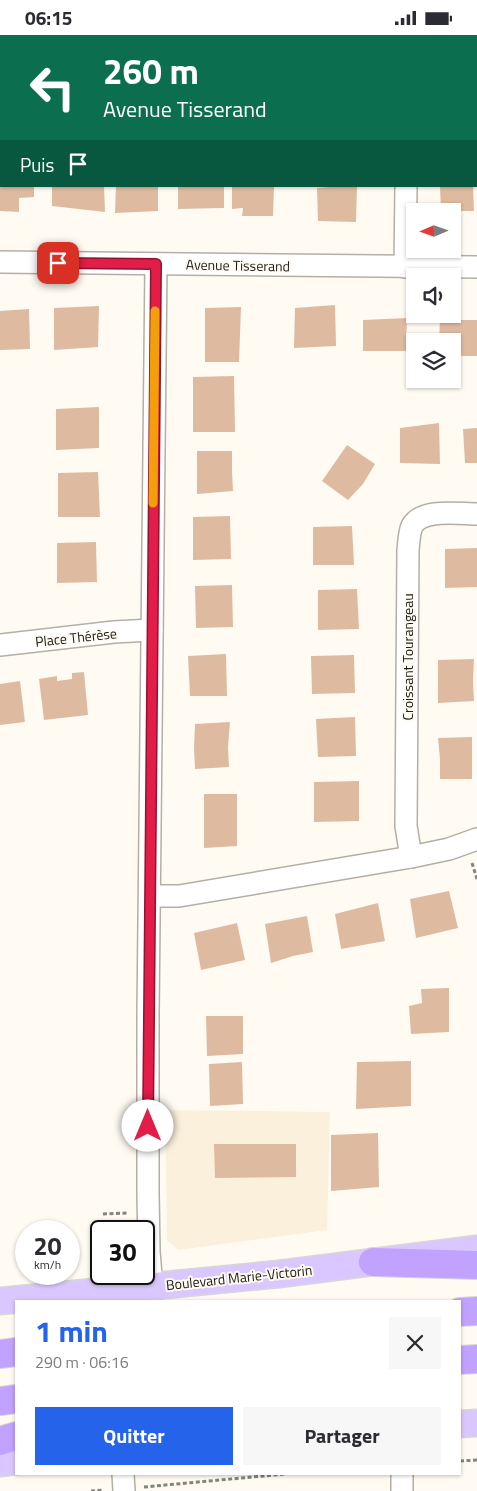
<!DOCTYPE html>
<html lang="fr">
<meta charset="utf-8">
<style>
:root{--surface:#fff;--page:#f7f7f7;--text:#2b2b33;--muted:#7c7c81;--accent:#2563eb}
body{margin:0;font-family:"Titillium Web",sans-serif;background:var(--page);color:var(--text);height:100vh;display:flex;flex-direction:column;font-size:19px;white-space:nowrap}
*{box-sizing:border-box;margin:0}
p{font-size:16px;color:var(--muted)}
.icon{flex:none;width:28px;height:28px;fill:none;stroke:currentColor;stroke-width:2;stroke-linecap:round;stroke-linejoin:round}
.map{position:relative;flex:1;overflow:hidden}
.details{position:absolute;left:15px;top:1265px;width:446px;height:175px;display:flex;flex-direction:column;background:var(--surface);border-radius:0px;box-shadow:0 1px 4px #0004}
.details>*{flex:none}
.hud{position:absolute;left:0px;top:0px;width:478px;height:152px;box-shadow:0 1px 4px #0004;background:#0b6e4f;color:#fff;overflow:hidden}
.needle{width:32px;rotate:268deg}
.buttons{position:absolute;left:406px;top:168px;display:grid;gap:10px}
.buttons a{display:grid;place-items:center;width:55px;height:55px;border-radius:0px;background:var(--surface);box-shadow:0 1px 4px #0004;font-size:25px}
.speed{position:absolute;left:15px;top:1185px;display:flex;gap:10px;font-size:25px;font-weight:700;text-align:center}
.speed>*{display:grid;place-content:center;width:65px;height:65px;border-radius:50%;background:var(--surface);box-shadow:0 1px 4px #0004;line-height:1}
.speed small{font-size:12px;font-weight:400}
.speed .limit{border:2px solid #111;border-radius:8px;background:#fff;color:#111}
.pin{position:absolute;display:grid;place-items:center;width:42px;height:42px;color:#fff;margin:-21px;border-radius:10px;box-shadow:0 2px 8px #0006}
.me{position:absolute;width:55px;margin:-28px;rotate:0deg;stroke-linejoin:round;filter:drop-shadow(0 0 4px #0008)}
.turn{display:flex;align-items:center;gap:18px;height:105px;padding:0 20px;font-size:22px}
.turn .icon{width:65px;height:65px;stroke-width:2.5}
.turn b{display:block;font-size:35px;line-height:42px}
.then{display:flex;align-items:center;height:48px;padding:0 20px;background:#0003;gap:10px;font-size:19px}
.round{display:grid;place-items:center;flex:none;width:52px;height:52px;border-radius:0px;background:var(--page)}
.headline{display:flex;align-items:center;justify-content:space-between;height:85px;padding:0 20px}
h1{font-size:30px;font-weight:700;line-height:38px;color:var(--accent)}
.cta{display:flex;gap:10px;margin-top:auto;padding:10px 20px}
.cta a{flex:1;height:58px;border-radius:0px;background:var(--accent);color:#fff;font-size:20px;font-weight:700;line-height:58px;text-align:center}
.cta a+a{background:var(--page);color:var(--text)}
.status{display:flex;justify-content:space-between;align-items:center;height:35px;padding:0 25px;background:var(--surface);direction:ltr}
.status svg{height:14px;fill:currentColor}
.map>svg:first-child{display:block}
.built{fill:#faf0dc}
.building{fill:#debba0}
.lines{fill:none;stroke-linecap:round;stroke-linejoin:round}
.minor-casing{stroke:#b5afa3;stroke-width:24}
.major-casing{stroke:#d7d7d6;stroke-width:29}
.highway-casing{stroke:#d7d7d6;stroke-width:30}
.path{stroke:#86837c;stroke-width:3;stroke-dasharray:4 2.5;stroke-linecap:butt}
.minor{stroke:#fff;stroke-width:21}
.major{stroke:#dac7ff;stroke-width:26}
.highway{stroke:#c1a2ff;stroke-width:28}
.route-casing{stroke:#92132f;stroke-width:12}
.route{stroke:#e11d48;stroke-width:9}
.slow{stroke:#f59e0b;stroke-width:9}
.labels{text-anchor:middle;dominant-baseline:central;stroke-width:4;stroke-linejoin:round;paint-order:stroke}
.street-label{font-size:14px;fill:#22201b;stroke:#fffbf3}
</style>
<div class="status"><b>06:15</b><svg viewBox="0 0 49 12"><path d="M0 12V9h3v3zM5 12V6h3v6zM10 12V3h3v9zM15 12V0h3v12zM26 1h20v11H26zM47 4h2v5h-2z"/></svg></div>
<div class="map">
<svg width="477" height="1456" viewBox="0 0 477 1456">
<rect width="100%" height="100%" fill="#fffbf3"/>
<path class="built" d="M165 1075 330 1077 327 1195 178 1215 167 1205Z"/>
<g class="building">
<path d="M0 151H34V162L19 163V177L0 176Z"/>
<path d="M52 151H104L105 177 52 171Z"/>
<path d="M116 151H158V176L115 178Z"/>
<path d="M178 151H224V173L178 174Z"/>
<path d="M232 151H274L273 181H242L243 173 232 174Z"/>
<path d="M342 151H357L356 187 318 186 317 153Z"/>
<path d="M440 151H473L474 176H441Z"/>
<path d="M335 270 336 311 294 313 295 273Z"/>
<path d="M99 271 98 312 54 315V273Z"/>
<path d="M241 272 239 327H205V273Z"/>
<path d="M29 274 30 314 0 315V276Z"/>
<path d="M407 283 406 316H363V285Z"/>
<path d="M440 285H477V321H452V306H439Z"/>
<path d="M234 341 235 397H193V342Z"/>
<path d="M99 372V413L56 415V374Z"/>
<path d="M439 388 440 429 400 428V393Z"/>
<path d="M477 393V428H465L463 394Z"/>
<path d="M347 410 375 429 363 449 348 465 322 446Z"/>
<path d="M197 416H232V436L233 456 197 459Z"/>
<path d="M98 437 100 482H58V438Z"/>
<path d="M230 481 231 524 193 525V482Z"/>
<path d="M352 491 354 530H313V492Z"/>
<path d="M96 507 97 547 57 548V508Z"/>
<path d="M477 513V552L445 553V514Z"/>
<path d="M232 550 233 592 196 593 195 551Z"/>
<path d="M357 554 359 594 318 595V555Z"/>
<path d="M226 619 227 661H190L188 621Z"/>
<path d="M354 620 355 658 312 659 311 621Z"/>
<path d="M474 624 473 646 474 666 438 668V625Z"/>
<path d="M84 637 88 680 44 685 39 644 57 641V646L72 644V638Z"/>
<path d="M20 646 25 687 0 690V649Z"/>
<path d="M355 682 356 721 318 722 316 684Z"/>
<path d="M230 687 228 712 229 732 195 734 194 712 195 689Z"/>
<path d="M472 702V744H440V724L438 703Z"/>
<path d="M359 746V786L314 787V747Z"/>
<path d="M204 759H237V811L204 813Z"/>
<path d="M449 856 458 893 416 903 410 864Z"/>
<path d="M378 868 385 906 341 914 335 879Z"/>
<path d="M307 881 313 917 293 921 271 928 265 889Z"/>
<path d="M237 888 245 925 201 935 194 898Z"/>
<path d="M449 953V997L411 999 409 971 422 968 421 954Z"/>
<path d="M206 981H243V1019L207 1021Z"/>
<path d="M411 1026V1071L356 1074 357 1027Z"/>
<path d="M242 1027 243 1069 210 1071 209 1029Z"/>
<path d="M378 1098 379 1152 331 1156V1100Z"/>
<path d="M214 1109H296V1142L215 1143Z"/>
</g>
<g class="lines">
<g class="minor-casing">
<g id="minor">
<path d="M408 1V0"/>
<path d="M0 227 477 232"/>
<path d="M405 232 406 151"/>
<path d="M0 610 114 597 152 595"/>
<path d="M411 822 406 791 408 515C409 507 409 498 412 491 422 473 459 479 477 479"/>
<path d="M150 861H179L411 822 449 814 477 804"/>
<path d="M152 1252 149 1217 148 1158V980L156 229"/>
<path d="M123 1439 124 1456"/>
<path d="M402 1456V1439"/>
</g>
</g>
<g class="major-casing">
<g id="major">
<path d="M0 1266 279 1239 477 1214"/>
<path d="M460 1389 477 1388"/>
<path d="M0 1428 16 1426"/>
</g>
</g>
<g class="highway-casing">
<g id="highway">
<path d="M373 1227 477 1230"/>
<path d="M460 1277 477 1276"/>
<path d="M0 1319 16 1317"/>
<path d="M460 1325 477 1324"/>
<path d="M0 1366 16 1364"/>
<path d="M0 1406 16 1401"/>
</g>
</g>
<g class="path">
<path d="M472 828 477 844"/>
<path d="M103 1179 127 1178"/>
<path d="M460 1426 477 1425"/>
<path d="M144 1452 285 1439"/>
<path d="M91 1456 103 1455"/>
</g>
<use href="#minor" class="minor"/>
<use href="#major" class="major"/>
<use href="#highway" class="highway"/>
</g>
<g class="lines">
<g class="route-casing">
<path id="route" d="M58 228 156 229 148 1091"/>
</g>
<use href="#route" class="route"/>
<path class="slow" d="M153 468 155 276"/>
</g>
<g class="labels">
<g class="street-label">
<text transform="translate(238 230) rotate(1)">Avenue Tisserand</text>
<text transform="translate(76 602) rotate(-6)">Place Thérèse</text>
<text transform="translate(407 622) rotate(-90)">Croissant Tourangeau</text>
<text transform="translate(239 1242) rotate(-6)">Boulevard Marie-Victorin</text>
</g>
</g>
</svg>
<div class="buttons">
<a><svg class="needle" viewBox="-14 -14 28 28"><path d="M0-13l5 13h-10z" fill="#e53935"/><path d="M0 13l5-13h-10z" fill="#7c7c81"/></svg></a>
<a><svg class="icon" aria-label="sound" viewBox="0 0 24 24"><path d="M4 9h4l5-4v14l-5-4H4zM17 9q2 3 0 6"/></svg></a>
<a><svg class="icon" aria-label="layers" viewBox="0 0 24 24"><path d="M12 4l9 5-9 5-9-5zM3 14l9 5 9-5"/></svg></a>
</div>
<div class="speed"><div>20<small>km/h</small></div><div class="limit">30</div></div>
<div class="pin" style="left:58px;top:228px;background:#d93025"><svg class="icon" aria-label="arrive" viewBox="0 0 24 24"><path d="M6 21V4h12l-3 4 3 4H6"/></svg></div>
<svg class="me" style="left:148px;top:1091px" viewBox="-20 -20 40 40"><circle r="19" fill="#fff"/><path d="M0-13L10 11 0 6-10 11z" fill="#e11d48"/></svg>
<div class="hud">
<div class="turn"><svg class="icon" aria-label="left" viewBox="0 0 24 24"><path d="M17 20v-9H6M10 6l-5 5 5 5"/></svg><div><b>260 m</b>Avenue Tisserand</div></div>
<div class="then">Puis<svg class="icon" aria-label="arrive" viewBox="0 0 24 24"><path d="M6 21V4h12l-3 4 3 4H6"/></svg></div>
</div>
<section class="details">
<div class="headline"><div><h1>1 min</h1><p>290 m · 06:16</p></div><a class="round"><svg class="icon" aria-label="close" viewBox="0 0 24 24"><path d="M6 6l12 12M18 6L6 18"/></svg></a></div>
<div class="cta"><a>Quitter</a><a>Partager</a></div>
</section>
</div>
